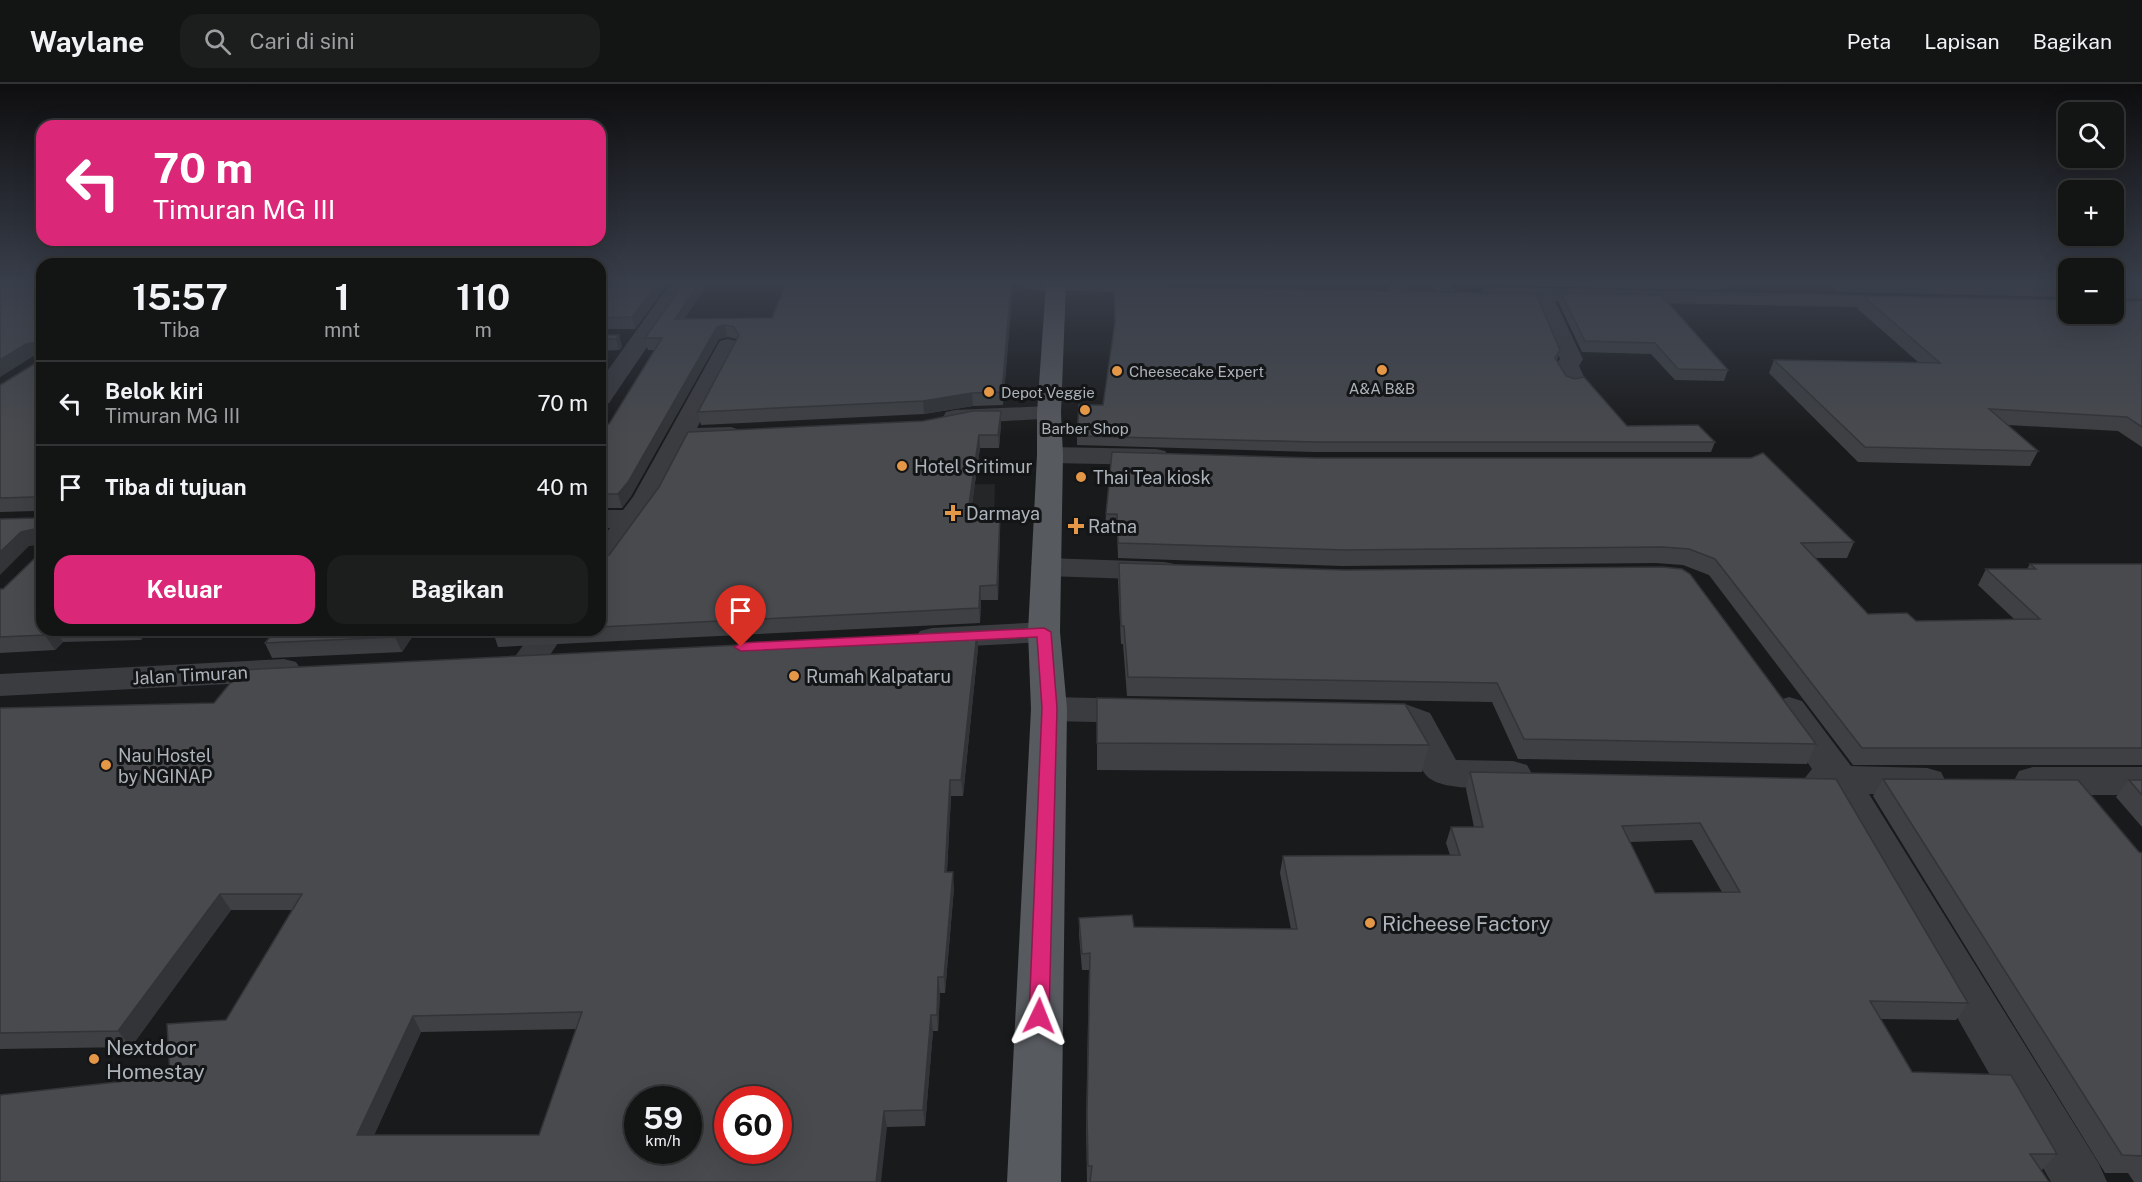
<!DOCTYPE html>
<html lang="id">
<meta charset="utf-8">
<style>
:root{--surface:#131414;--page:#1c1d1d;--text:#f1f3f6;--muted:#9d9ea0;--line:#323334;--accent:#db2777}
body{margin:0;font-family:"Public Sans",sans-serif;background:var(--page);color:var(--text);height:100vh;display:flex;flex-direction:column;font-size:22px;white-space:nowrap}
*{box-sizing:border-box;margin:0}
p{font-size:20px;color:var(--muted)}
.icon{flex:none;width:33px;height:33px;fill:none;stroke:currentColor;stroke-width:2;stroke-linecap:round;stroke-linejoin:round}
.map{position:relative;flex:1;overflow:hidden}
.panel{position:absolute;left:36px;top:174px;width:570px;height:378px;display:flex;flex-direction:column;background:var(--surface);border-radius:18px;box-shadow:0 6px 24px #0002,0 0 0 2px var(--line)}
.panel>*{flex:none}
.hud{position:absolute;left:36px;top:36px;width:570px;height:126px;border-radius:18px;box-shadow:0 6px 24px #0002,0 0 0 2px var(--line);background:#db2777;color:#fff;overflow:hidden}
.tools{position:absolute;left:2058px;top:18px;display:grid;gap:12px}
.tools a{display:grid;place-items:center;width:66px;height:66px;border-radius:12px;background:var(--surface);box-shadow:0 6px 24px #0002,0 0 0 2px var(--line);font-size:30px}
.speed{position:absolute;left:624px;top:1002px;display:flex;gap:12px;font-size:30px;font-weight:700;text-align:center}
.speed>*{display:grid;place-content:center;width:78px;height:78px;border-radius:50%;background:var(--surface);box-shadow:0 6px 24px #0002,0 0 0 2px var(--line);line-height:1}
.speed small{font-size:15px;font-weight:400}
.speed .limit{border:9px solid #d22;background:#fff;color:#111}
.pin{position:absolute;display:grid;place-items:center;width:51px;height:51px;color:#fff;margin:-62px -26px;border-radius:50% 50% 50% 0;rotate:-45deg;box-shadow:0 0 6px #0007}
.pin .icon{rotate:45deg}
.me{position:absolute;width:66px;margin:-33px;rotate:2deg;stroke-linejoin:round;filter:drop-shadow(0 0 4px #0008)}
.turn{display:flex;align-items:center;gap:21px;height:126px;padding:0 18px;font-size:27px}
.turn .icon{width:78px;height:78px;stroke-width:2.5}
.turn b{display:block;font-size:42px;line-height:51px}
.eta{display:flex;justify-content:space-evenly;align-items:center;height:102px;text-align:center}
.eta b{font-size:36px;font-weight:700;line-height:42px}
.cta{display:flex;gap:12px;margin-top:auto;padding:12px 18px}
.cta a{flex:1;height:69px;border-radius:18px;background:var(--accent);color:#fff;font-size:24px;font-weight:700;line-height:69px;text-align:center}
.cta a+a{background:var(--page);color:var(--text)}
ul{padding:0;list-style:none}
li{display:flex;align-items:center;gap:18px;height:84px;padding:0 18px;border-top:2px solid var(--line)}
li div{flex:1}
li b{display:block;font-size:22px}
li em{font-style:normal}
header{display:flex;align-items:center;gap:36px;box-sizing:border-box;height:84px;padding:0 30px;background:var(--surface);border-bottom:2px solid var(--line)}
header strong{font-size:28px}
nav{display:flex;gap:33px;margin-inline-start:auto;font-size:21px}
.search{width:420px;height:54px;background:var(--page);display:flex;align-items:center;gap:15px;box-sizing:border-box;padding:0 21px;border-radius:18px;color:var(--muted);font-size:22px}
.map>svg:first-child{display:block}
.built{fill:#252628}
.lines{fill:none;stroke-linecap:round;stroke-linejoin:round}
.minor{fill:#3b3c40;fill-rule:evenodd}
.major{fill:#575a5f;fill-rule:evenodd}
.wall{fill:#3e4043;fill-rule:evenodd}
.shaded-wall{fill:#323437}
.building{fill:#484a4e;stroke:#323437;stroke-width:1.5;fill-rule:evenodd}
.route{fill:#db2777;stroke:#8e194d;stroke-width:1.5}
.poi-dot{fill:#e59748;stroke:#141516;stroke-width:2}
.labels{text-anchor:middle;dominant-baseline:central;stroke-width:6;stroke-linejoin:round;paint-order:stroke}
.far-poi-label{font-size:15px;fill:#adb3ba;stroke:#141516;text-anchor:start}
.poi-label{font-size:18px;fill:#adb3ba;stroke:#141516;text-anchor:start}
.street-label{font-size:18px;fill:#adb3ba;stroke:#141516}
.near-poi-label{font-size:21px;fill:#adb3ba;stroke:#141516;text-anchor:start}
</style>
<header>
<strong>Waylane</strong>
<div class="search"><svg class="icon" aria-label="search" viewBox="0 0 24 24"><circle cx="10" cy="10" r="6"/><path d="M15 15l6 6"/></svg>Cari di sini</div>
<nav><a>Peta</a><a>Lapisan</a><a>Bagikan</a></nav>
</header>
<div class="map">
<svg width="2142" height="1098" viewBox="0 0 2142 1098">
<rect width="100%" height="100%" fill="#191a1b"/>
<path class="built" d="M995 400 994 441 912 418 947 401Z"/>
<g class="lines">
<g class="minor">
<path d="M670 200H690L609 319 600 321V297Z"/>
<path d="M1023 200H1168L1170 203 1167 207 1160 209 1033 206 1026 204Z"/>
<path d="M1385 200H1405L1411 208 1408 212H1394Z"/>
<path d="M1431 200H1451L1456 208 1453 212H1439Z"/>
<path d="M1490 203 1907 212 1914 214 1917 218 1914 222 1907 224 1555 217 1583 275 1579 282 1585 295 1581 300 1573 302 1565 300 1555 282 1560 275 1534 216 1483 213 1480 209 1483 205Z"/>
<path d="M728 255 736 257 739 262 697 344 731 343 740 346 744 351 740 356 689 360 660 415 611 484 600 487V457L610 444H600V426H623L633 413 717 262 720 257Z"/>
<path d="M1049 322 1058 324 1061 329 1058 334 955 340 946 338 943 333 946 328 955 326Z"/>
<path d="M1050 363 1156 365 1165 367 1169 373 1165 379 1156 381 1050 379 1041 377 1037 371 1041 365Z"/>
<path d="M1046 474 1164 478 1175 480 1179 487 1175 494 1164 496 1046 492 1035 489 1031 483 1035 477Z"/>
<path d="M1044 538 1056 541 1060 548 1056 555 1044 558 932 564 920 561 915 554 920 547 932 544Z"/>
<path d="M534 546H567L543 581 531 584 519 581 514 574Z"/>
<path d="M284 575 296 578 301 586 296 594 284 597 0 612V590Z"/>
<path d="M1049 613 1142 615 1155 619 1160 627 1155 635 1142 639 1049 637 1036 633 1031 625 1036 617Z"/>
<path d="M1789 613 1802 617 1851 682 1927 684 1941 688 1946 698 1941 708 1927 712 1869 710 2099 1080 2107 1098H2051L1829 709 1809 705 1804 695 1812 685 1771 625 1776 617Z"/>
<path d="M1371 620H1405L1430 629 1456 676 1513 677 1527 681 1532 690 1527 699C1506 705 1447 708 1429 694 1419 686 1409 657 1403 645L1371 644 1358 640 1353 632 1358 624Z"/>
<path d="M2033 683H2142V711H2033L2019 707 2014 697 2019 687Z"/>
</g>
<path class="major" d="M1046 200H1066L1061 329 1063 371 1060 548 1067 625 1061 1098H1007L1031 625 1028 548 1037 371V329Z"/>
</g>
<g class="wall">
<path d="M0 200H42V546H150L141 556 63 558 55 566 0 569V505H3L35 474V461L29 462 35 434V427L0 428V301L36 279V271L33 272 0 293Z"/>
<path d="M600 200H667L635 245H600Z"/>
<path d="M786 200H1013L1003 321 973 322 924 330 701 341 698 328 737 255 727 253 719 255 631 412 622 424H600V340H609L654 266H648L645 254 685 235 772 234Z"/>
<path d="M1429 200H1728L1726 206Z"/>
<path d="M1830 200H2068V213L1839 208Z"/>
<path d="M2114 200H2142V215H2119V217H2142V363L2118 347 2008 341 2038 367 2030 382 1858 378 1769 289 1774 276 1918 278 1858 225 1863 212 2068 230Z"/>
<path d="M1561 209 1728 286 1724 297 1675 296 1651 270 1582 268 1559 219Z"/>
<path d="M600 251H619L622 263 619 266 600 267Z"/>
<path d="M1560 266 1557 276 1566 292 1627 342 1715 358 1711 368H1314L1077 361V352L1103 321Z"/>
<path d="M1001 340 999 364H980L970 434 1000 447 998 516H981L980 539 498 563 493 548 494 546H600V474Z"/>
<path d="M1106 430 1854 458 1847 474H1815L1868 530 1916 537 2014 535 1978 501 1986 485H2027L2030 480H2142V681H1853L1709 491 1683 481 1656 479 1342 482 1118 474 1117 445H1105Z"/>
<path d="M1119 479 1816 660 1807 680 1518 675 1492 618 1127 612 1123 560H1121L1118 497Z"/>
<path d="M417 546 402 568 272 574 265 559Z"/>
<path d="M977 549 978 564 963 712H951L947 788 954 804 945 909H940L938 947H933L925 1042 887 1043 0 1098 170 992 226 936 292 826H231L131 963 0 965V624L214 619ZM577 945 539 1051H374L421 948Z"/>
<path d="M1097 614 1429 661 1422 688 1097 686Z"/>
<path d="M1470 688 1836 695 1968 919 1956 936 1880 935 1912 988 2057 1070 2041 1087 2049 1098H1087L1086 1045 1089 886H1082L1079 851V834L1134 843 1291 845 1280 789 1283 772 1450 771 1446 759 1451 743H1474L1466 705ZM1692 756 1722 808 1655 809 1630 758Z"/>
<path d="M1883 695 2142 769V1098H2134L2128 1089H2105L1873 712Z"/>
<path d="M2129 696H2142V743L2116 713Z"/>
</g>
<g class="shaded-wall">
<path d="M657 200H667L635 245 632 233Z"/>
<path d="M698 200H707L677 247 675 235Z"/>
<path d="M1011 200H1013L1003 321 1002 308Z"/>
<path d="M725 241 727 253 719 255 631 412 622 424 618 410 717 243Z"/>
<path d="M619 251 622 263 619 266 616 255Z"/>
<path d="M37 258 42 270 33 272 0 293V276L26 260Z"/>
<path d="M972 309 973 322 924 330 923 317Z"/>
<path d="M1001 327V340L999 364 998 351Z"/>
<path d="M979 351 980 364 968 448 967 434Z"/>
<path d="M602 432 605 446 600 454V434Z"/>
<path d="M1000 433V447L998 516 997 501Z"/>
<path d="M35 445 42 460 29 462 0 491V468L21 448Z"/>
<path d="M980 502 981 516 980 539 979 524Z"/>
<path d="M51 546H55L63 558 55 566 45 551Z"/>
<path d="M135 546H150L141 556Z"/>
<path d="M400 546H417L402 568 395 553Z"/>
<path d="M977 549 978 564 963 712 961 696Z"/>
<path d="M950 696 951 712 946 804 945 788Z"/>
<path d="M953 788 954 804 945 909 944 893Z"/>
<path d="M220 810 231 826 131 963 118 947Z"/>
<path d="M938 893 940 909 938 947 937 931Z"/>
<path d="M931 931 933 947 925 1042 923 1026Z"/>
<path d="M413 932 421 948 367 1067 357 1051Z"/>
<path d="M884 1027 887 1043 881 1098H876Z"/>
</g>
<g class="building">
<path d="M0 200H42V546H51L45 551 0 553V505H3L35 474V445L21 448 0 468V435L35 434V413L0 414V301L36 279 37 258 26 260 0 276Z"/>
<path d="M600 200H657L632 233 600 234Z"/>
<path d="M683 200H698L675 235 772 234 786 200H1011L1002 308 972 309 923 317 698 328 739 251 734 243 725 241 717 243 628 398 618 410H600V340H609L662 254H645Z"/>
<path d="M2114 200H2142V202H2119V217H2142V343L2127 333 1989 325 2038 367 1865 363 1774 276 1940 279 1863 212 2068 216V230H2114Z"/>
<path d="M1114 202 1536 210 1560 266 1555 274 1566 292 1575 295 1584 293 1627 342 1698 341 1715 358H1315L1077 352 1079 321H1103L1115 238Z"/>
<path d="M1561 209 1661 211 1728 286 1678 285 1655 259 1585 257Z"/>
<path d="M600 251H619L616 255H600Z"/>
<path d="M973 327H1001L998 351H979L967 434 1000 433 997 501 980 502 979 524 600 543V474L609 471 659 403 688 348 923 337Z"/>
<path d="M1112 368 1316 374H1751L1763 369 1854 458 1801 459 1868 530 1907 529 1916 537 2040 535 1986 485H2036L2030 480H2142V664H1862L1715 475 1689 465 1662 463 1345 466 1118 459 1117 430H1106Z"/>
<path d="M1119 479 1345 486 1662 483 1682 485 1690 490 1816 660 1524 655 1497 599 1128 593 1124 542H1121Z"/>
<path d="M276 546H400L395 553 265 559Z"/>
<path d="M494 546H533L493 548Z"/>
<path d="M977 549 961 696H950L945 788H953L944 893H938L937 931H931L923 1026 884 1027 876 1098H0V1011L170 992 167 940 226 936 302 810H220L118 947 0 949V624L214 619 241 586ZM582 928 539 1051H357L413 932ZM638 1016H688V1066H638ZM728 1016H778V1066H728Z"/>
<path d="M1097 614 1405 620 1429 661 1097 659Z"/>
<path d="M1470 688 1836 695 1968 919 1870 917 1912 988 2011 991 2057 1070H2030L2049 1098H1090L1092 1082H1088L1087 1029 1090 869 1082 870 1079 834 1132 831 1134 843 1297 845 1283 772 1460 771 1451 743H1483ZM1700 739 1740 808 1655 809 1622 742Z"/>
<path d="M1883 695 2078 696 2139 768 2142 769V1072L2122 1071Z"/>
<path d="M2129 696H2142V711Z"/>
</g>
<linearGradient id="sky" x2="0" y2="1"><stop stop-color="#0e0e0f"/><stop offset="0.56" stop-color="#383e4a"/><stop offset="1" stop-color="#383e4a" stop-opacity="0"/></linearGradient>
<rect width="2142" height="354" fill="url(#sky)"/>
<path class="route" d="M1044 544 1051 548 1057 624 1049 932 1046 938 1039 941 1032 938 1029 932 1042 624 1037 553 741 567 734 563 741 559Z"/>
<g class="poi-dot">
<circle cx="1382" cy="286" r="6"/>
<circle cx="1117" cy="287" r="6"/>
<circle cx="989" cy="308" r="6"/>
<circle cx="1085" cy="326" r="6"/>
<circle cx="902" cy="382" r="6"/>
<circle cx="1081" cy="393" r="6"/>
<path d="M950 420h6v6h6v6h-6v6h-6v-6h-6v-6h6z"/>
<path d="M1073 433h6v6h6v6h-6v6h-6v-6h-6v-6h6z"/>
<circle cx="794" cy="592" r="6"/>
<circle cx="106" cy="681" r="6"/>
<circle cx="1370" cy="839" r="6"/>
<circle cx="94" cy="975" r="6"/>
</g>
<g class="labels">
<g class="far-poi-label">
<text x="1129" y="287">Cheesecake Expert</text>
<text x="1382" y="304" text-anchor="middle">A&amp;A B&amp;B</text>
<text x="1001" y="308">Depot Veggie</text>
<text x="1085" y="344" text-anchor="middle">Barber Shop</text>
</g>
<g class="poi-label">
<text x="914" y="382">Hotel Sritimur</text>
<text x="1093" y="393">Thai Tea kiosk</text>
<text x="966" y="429">Darmaya</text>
<text x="1088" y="442">Ratna</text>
<text x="806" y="592">Rumah Kalpataru</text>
<text x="118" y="671">Nau Hostel<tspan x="118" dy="21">by NGINAP</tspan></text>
</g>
<g class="street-label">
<text transform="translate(190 591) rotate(-3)">Jalan Timuran</text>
</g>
<g class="near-poi-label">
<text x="1382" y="839">Richeese Factory</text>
<text x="106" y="963">Nextdoor<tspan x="106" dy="24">Homestay</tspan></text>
</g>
</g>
</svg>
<div class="tools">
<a><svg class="icon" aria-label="search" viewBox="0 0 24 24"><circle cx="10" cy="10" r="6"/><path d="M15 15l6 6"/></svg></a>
<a>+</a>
<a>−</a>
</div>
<div class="speed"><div>59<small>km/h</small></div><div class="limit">60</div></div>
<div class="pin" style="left:741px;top:563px;background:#d93025"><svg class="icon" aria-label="arrive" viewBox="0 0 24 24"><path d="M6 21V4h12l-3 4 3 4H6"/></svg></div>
<svg class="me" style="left:1039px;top:932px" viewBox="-20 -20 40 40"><path d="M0-17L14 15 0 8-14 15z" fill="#db2777" stroke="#fff" stroke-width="4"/></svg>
<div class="hud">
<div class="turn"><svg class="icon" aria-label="left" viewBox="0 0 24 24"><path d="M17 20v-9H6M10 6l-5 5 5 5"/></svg><div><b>70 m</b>Timuran MG III</div></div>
</div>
<section class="panel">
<div class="eta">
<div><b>15:57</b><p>Tiba</p></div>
<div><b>1</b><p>mnt</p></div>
<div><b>110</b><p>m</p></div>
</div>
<ul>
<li><svg class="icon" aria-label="left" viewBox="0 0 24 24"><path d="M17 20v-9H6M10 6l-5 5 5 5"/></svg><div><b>Belok kiri</b><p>Timuran MG III</p></div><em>70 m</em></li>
<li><svg class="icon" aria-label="arrive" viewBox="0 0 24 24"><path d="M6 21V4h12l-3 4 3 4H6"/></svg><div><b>Tiba di tujuan</b></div><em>40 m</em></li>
</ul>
<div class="cta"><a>Keluar</a><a>Bagikan</a></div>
</section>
</div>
